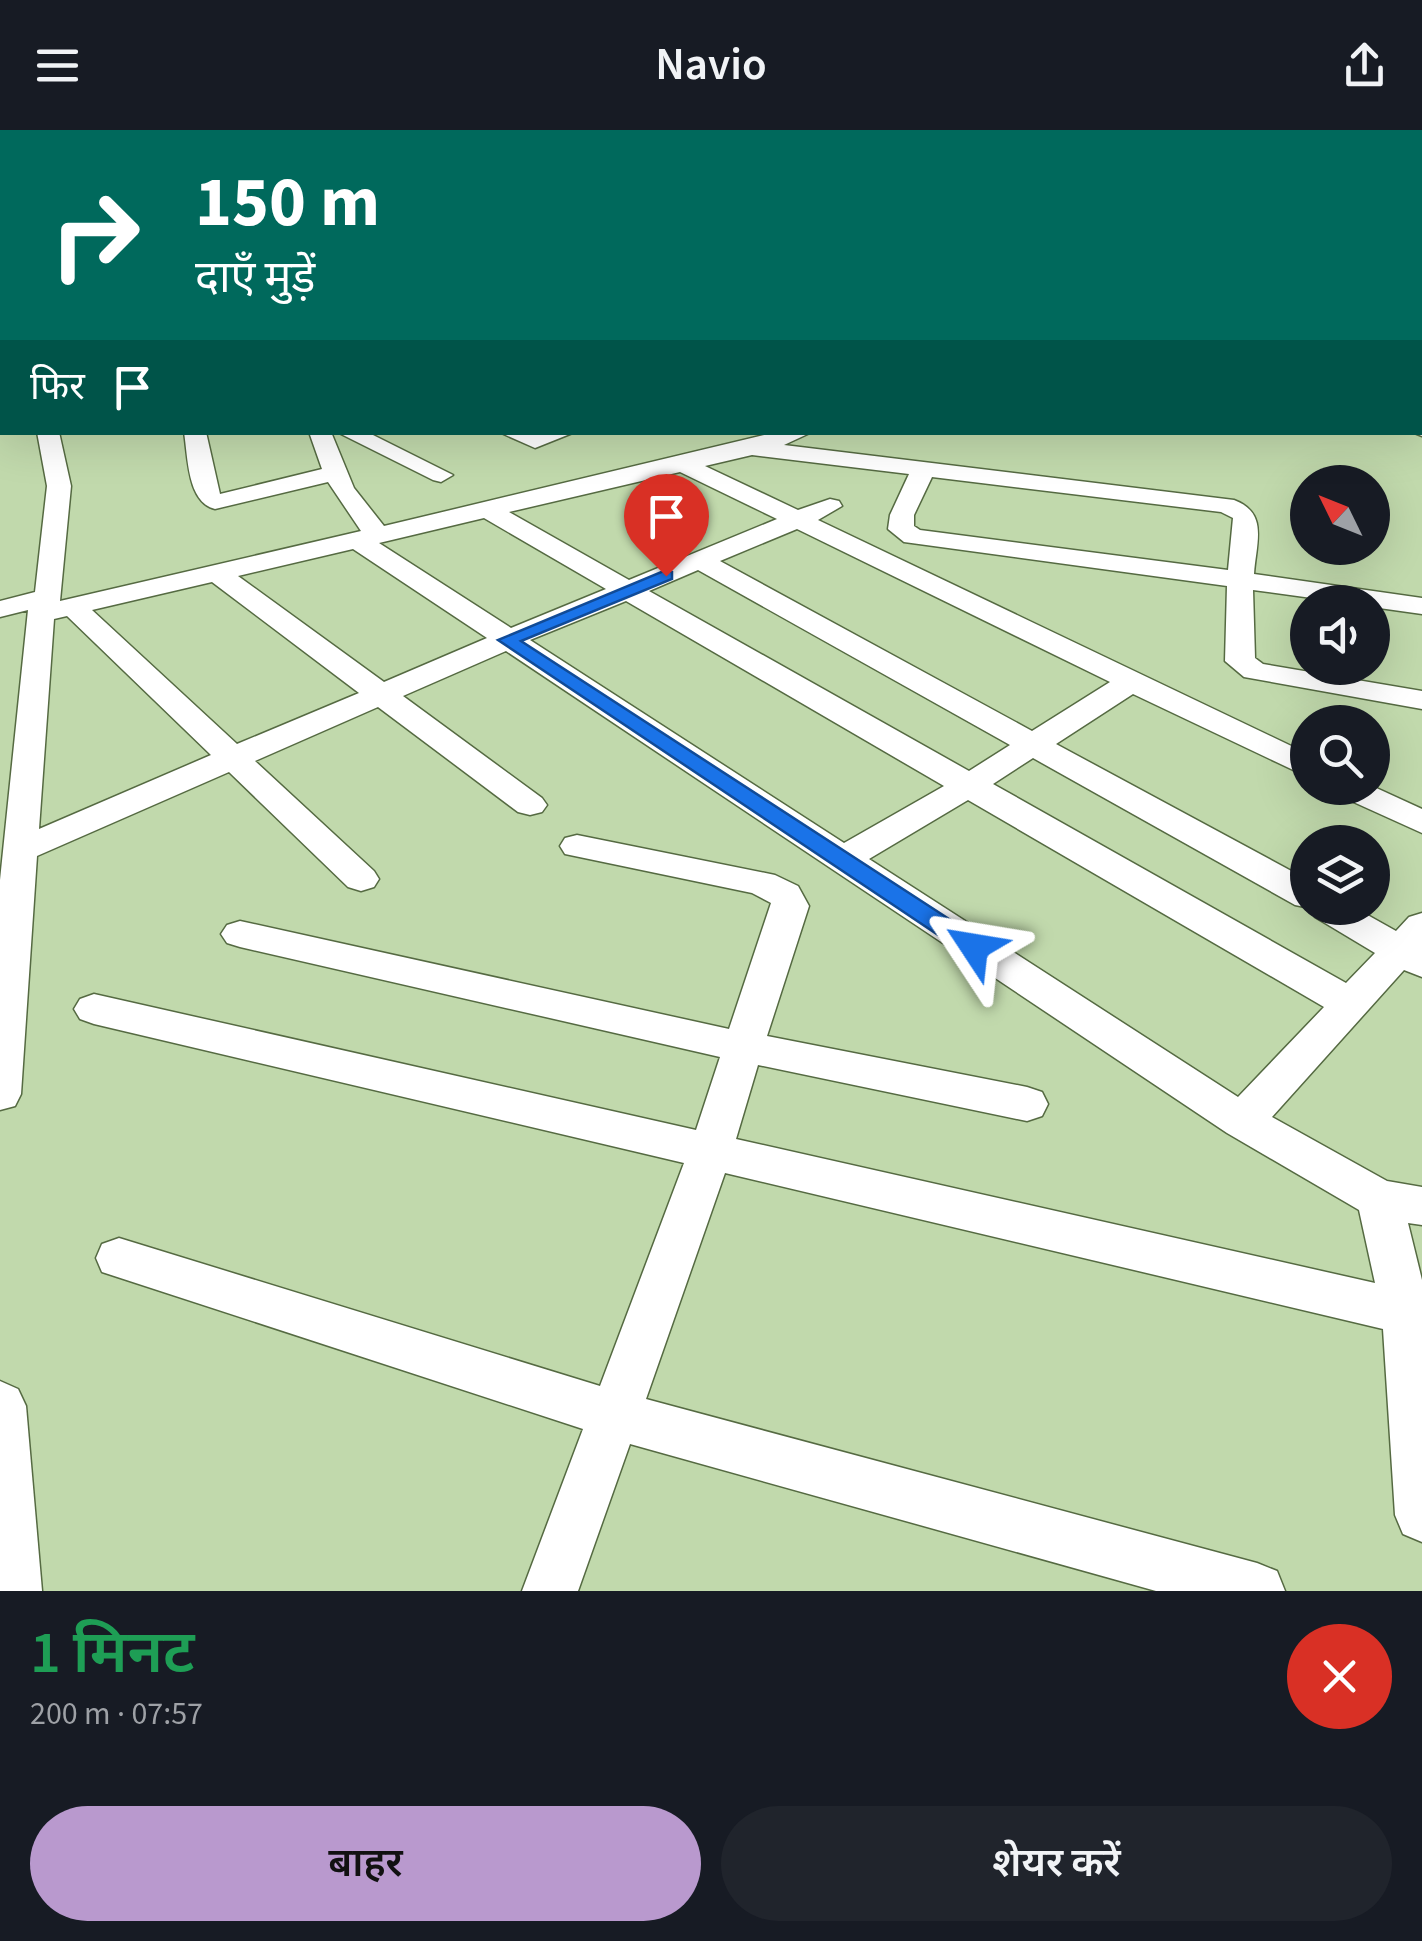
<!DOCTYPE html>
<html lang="hi">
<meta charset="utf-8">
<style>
:root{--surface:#171b24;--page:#20242c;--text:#f1f3f6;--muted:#9ea1a6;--accent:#b999ce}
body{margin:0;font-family:"Source Sans 3","Noto Sans Devanagari",sans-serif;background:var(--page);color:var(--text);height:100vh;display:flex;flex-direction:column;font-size:38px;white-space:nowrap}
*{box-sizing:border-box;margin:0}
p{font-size:32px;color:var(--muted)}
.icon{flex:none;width:55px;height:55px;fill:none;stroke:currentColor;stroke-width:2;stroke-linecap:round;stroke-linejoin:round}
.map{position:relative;height:1461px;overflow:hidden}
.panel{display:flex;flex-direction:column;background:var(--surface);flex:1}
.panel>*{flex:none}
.guide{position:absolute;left:0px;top:0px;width:1422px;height:305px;box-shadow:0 10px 40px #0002;background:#00695c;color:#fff;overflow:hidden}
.needle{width:65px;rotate:313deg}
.tools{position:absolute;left:1290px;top:335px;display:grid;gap:20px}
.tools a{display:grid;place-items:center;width:100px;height:100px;border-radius:50%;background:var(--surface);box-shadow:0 10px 40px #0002;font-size:50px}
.pin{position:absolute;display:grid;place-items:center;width:85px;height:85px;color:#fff;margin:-102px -42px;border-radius:50% 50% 50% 0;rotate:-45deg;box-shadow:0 0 10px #0007}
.pin .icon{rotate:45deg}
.me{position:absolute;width:110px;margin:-55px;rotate:303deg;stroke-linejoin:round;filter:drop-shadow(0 0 8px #0008)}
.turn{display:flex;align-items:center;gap:35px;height:210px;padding:0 30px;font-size:45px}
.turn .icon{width:130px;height:130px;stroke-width:2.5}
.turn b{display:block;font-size:70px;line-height:85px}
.then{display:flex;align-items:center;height:95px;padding:0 30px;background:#0003;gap:20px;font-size:38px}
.round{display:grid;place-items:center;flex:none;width:105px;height:105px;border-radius:52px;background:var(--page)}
.headline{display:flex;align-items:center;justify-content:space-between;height:170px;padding:0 30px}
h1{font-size:60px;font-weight:600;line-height:75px;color:#1e9e55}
.action{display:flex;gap:20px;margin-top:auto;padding:20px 30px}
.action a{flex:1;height:115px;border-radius:60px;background:var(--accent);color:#111;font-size:40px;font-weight:600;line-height:115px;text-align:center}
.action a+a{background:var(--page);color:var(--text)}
header{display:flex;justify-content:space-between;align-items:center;height:130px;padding:0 30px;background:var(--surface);font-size:45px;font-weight:600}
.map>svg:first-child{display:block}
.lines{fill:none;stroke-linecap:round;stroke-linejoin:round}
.minor-casing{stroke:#556a42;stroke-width:3}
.minor{fill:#fff;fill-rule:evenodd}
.route{fill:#1a73e8;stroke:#114b97;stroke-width:2.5}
</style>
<header><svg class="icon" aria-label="menu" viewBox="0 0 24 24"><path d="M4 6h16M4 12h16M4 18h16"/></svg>Navio<svg class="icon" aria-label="share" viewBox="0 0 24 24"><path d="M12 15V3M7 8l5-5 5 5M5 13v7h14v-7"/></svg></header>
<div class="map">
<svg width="1422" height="1461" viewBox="0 0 1422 1461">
<rect width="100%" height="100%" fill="#c1d9ac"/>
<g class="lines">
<g class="minor-casing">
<g id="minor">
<path d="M723 0H745L747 2H725Z"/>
<path d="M1191 0H1217L1219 2H1193Z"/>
<rect x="1420" y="36" width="2" height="9"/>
<path d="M0 119 2 120V131H0Z"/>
<rect x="1420" y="148" width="2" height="10"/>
<path d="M1422 173V186L1420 187V174Z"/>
<rect x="0" y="238" width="2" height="12"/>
<rect x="1420" y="240" width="2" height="13"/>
<path d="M1420 291 1422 292V306L1412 302H1420Z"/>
<path d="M37 302H59L71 356 60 471 361 401 328 352 215 379C187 372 188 327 184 302H206L220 364 322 339 309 302H331L354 358 384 396 777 302H812L784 315 1234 370C1269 383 1256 413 1254 444L1422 468V484L1372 477V472H1341L1253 460 1255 528 1263 534 1422 561V579L1244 547 1225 531 1227 456 904 412 888 399 890 385 909 344 752 325 705 336 798 380 830 369 839 371 842 376 818 390 1308 624V647L1133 564 1056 614 1308 750V778H1355L1396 801 1409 787 1422 783V847L1404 840 1272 987 1387 1051 1422 1057V1095L1408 1093 1422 1150V1412L1403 1404 1395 1385 1383 1199 725 1043 646 1269 1257 1433 1277 1441 1285 1461H1156L630 1314 578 1461H522L583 1299 102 1142 96 1128 102 1114 119 1108 600 1256 684 1033 94 894 80 889 74 879 80 869 94 864 696 1000 720 927 240 817 227 813 221 804 227 795 240 791 729 899 771 773 752 763 565 724 560 716 565 708 577 705 775 745 798 756 809 776 767 906 1027 957 1042 962 1048 974 1042 986 1027 991 758 935 736 1009 1375 1153 1359 1080 1227 1003 506 521 403 566 542 668 547 675 542 682 530 685 518 682 378 577 255 631 374 741 379 749 374 757 361 761 348 757 229 642 37 726 21 964 15 976 0 980V750L28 480 0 487V471L35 462 47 356ZM680 342 777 389 629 450 509 382ZM932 347 1221 382 1233 388 1228 440 920 400 914 396V385ZM484 388 606 459 511 498 379 413ZM797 399 1110 552 1032 601 720 431ZM353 419 487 508 384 552 238 446ZM698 440 1010 615 969 641 649 461ZM212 452 359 563 237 614 92 480ZM626 471 944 656 844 713 530 510ZM67 486 211 625 39 699 54 489ZM1033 628 1295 775 1310 778 1315 787 1375 823 1346 853 993 654ZM968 670 1324 877 1238 967 869 729Z"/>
<path d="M337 302H367L453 345 441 352 433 350Z"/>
<path d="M499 302H575L535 318Z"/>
<path d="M1372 656 1422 679V703L1338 665 1334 658Z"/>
<path d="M0 1251 18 1259 26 1276 42 1461H0Z"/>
</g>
</g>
<use href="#minor" class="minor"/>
</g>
<path class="route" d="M666 440 672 442V449L521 511 983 811 986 817 983 823H965L498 510Z"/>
</svg>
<div class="tools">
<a><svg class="needle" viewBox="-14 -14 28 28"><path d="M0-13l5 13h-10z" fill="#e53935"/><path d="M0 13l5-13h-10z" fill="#9ea1a6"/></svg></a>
<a><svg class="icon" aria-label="sound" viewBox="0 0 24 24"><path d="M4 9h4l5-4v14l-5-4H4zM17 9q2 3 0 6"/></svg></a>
<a><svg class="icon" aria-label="search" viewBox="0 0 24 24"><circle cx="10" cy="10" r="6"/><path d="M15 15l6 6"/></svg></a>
<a><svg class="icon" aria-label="layers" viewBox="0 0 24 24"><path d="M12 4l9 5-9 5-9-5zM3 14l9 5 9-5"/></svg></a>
</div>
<div class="pin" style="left:666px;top:446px;background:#d93025"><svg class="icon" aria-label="arrive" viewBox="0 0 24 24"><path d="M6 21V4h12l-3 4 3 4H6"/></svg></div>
<svg class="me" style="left:974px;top:817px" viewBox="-20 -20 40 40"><path d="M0-17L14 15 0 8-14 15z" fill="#1a73e8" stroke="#fff" stroke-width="4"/></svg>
<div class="guide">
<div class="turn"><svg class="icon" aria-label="right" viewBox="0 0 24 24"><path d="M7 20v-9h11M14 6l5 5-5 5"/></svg><div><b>150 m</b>दाएँ मुड़ें</div></div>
<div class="then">फिर<svg class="icon" aria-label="arrive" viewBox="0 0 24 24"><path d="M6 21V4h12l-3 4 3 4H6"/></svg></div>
</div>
</div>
<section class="panel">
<div class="headline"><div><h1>1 मिनट</h1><p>200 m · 07:57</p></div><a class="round" style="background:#d93025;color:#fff"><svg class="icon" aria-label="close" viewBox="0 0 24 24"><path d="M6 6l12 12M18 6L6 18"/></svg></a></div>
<div class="action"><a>बाहर</a><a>शेयर करें</a></div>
</section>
